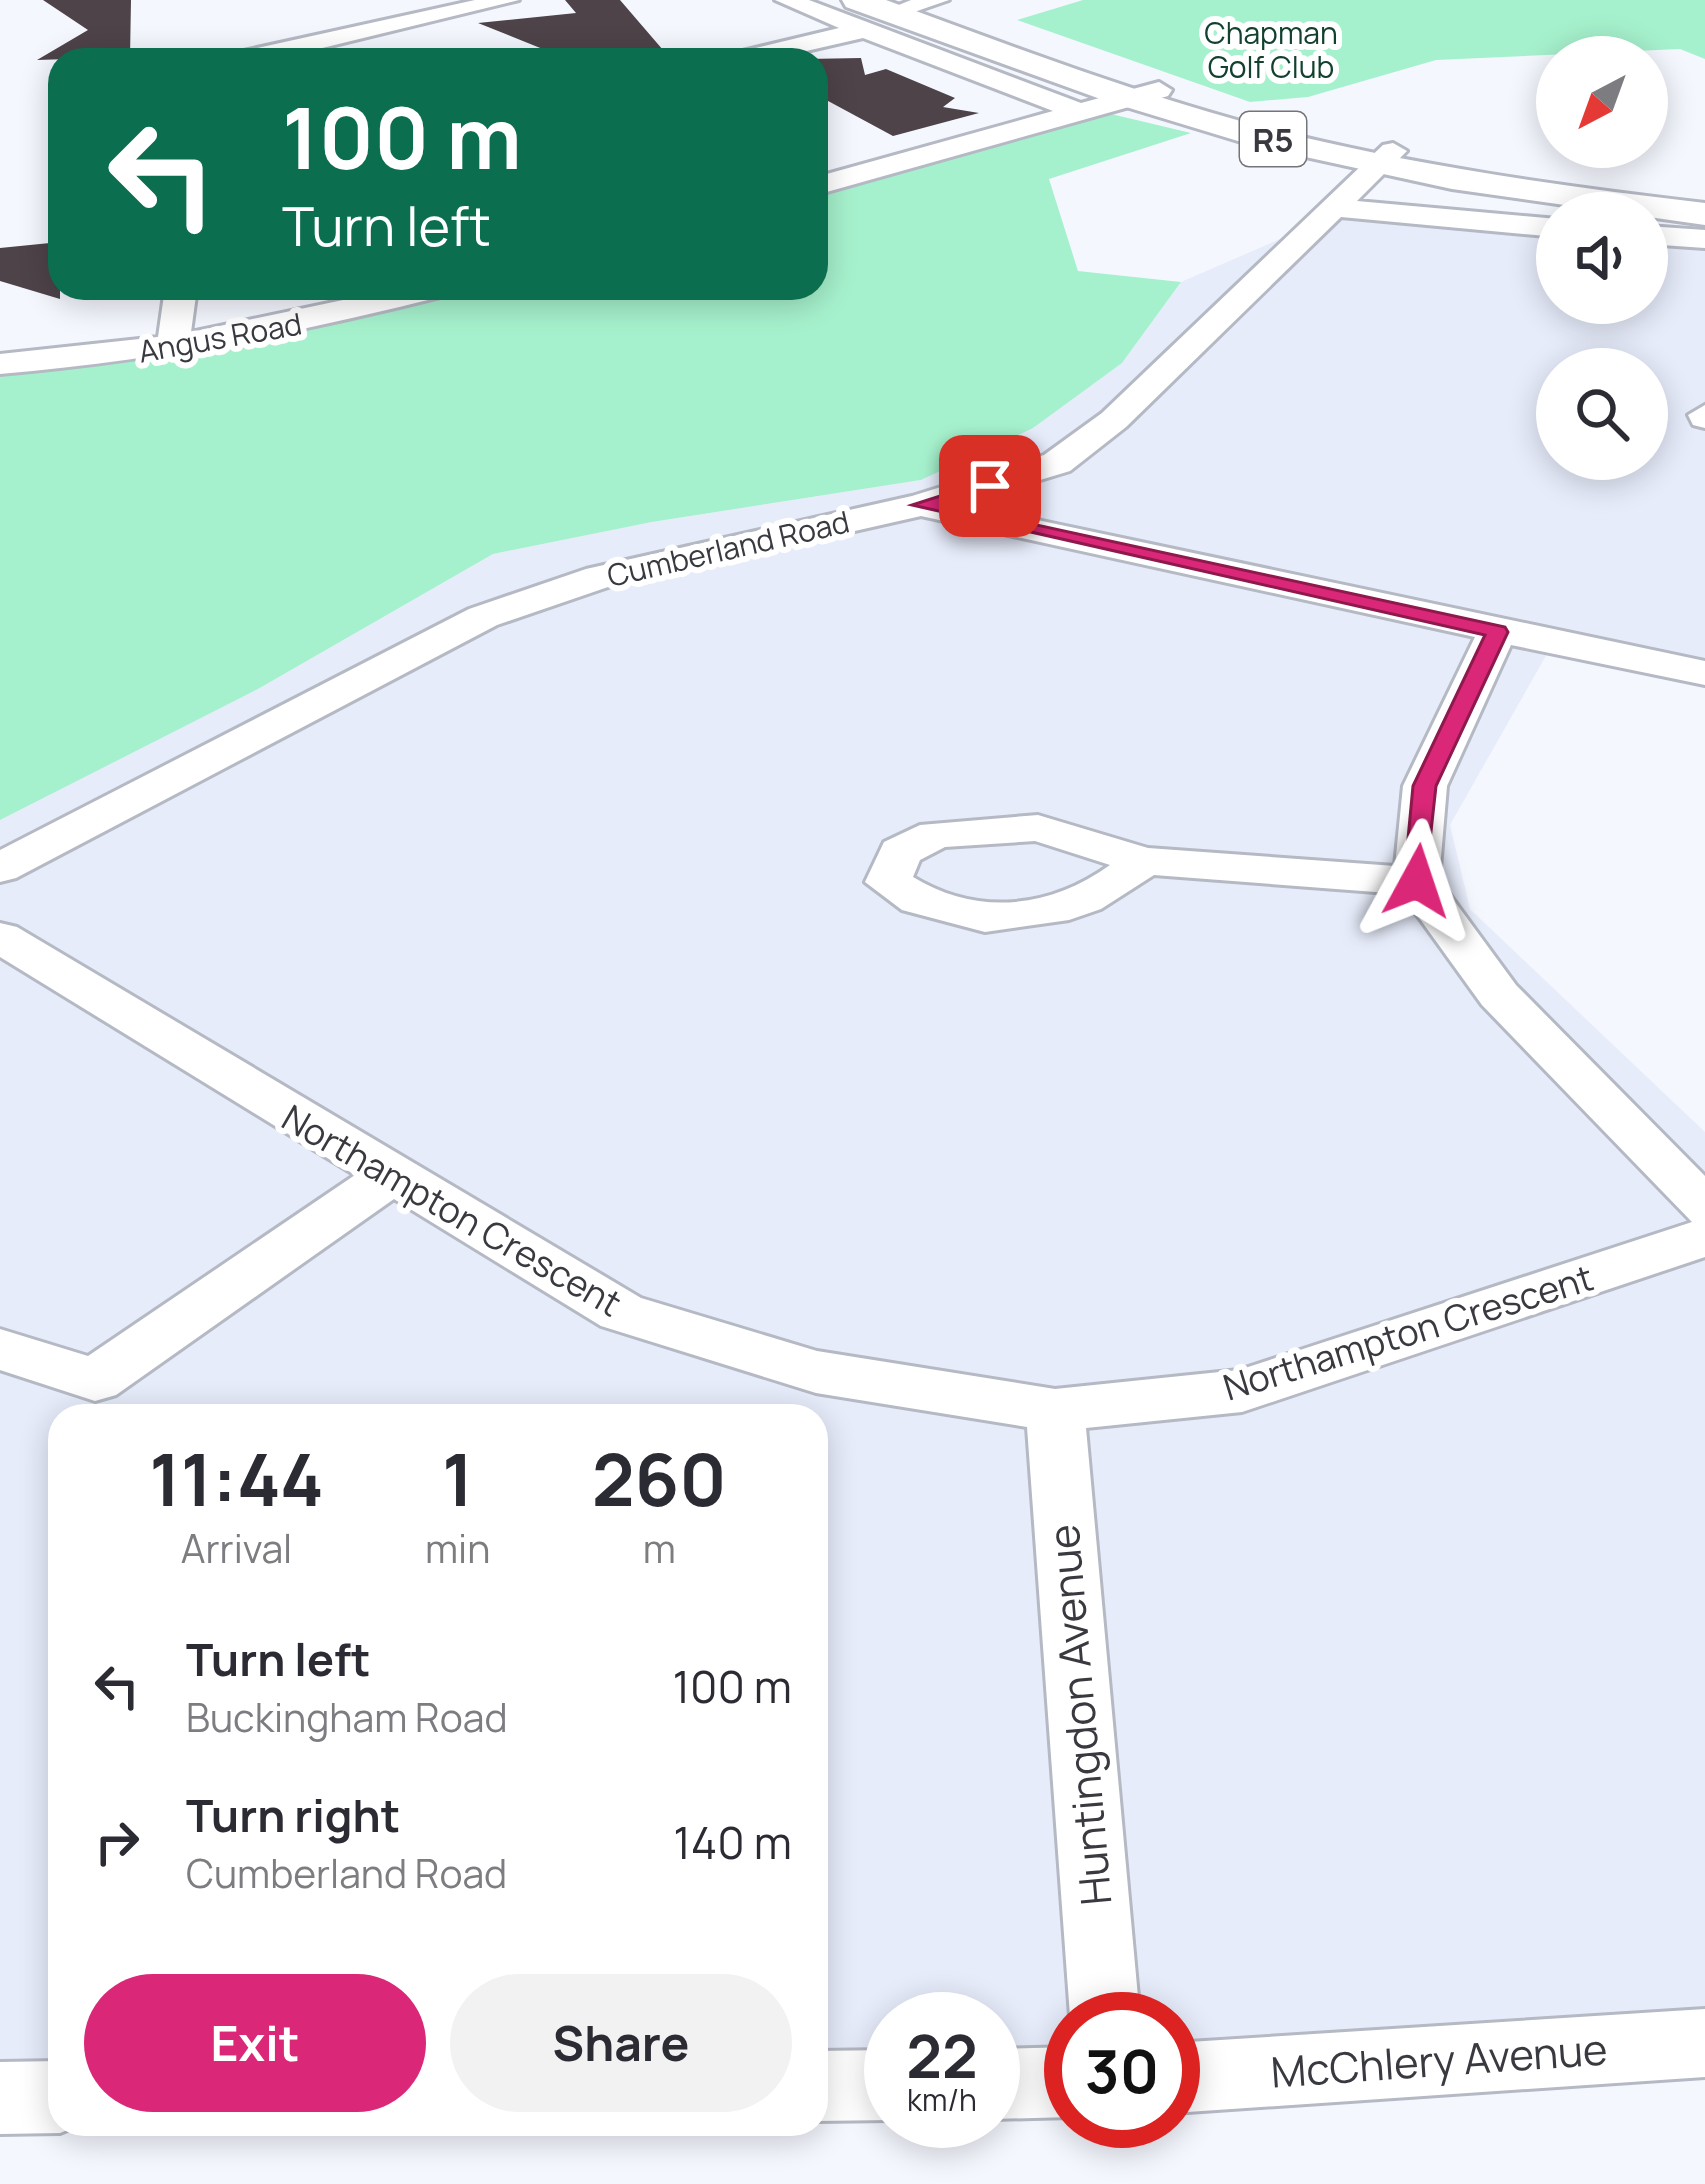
<!DOCTYPE html>
<style>
:root{--surface:#fff;--page:#f2f2f3;--text:#2b2b33;--muted:#7c7c81;--accent:#db2777}
body{margin:0;font-family:Manrope,sans-serif;background:var(--page);color:var(--text);height:100vh;display:flex;flex-direction:column;font-size:45px;white-space:nowrap}
*{box-sizing:border-box;margin:0}
p{font-size:39px;color:var(--muted)}
.icon{flex:none;width:66px;height:66px;fill:none;stroke:currentColor;stroke-width:2;stroke-linecap:round;stroke-linejoin:round}
.map{position:relative;flex:1;overflow:hidden}
.sheet{position:absolute;left:48px;top:1404px;width:780px;height:732px;display:flex;flex-direction:column;background:var(--surface);border-radius:36px;box-shadow:0 6px 30px #0003}
.sheet>*{flex:none}
.hud{position:absolute;left:48px;top:48px;width:780px;height:252px;border-radius:36px;box-shadow:0 6px 30px #0003;background:#0b6e4f;color:#fff;overflow:hidden}
.needle{width:78px;rotate:221deg}
.controls{position:absolute;left:1536px;top:36px;display:grid;gap:24px}
.controls a{display:grid;place-items:center;width:132px;height:132px;border-radius:50%;background:var(--surface);box-shadow:0 6px 30px #0003;font-size:60px}
.speed{position:absolute;left:864px;top:1992px;display:flex;gap:24px;font-size:60px;font-weight:700;text-align:center}
.speed>*{display:grid;place-content:center;width:156px;height:156px;border-radius:50%;background:var(--surface);box-shadow:0 6px 30px #0003;line-height:1}
.speed small{font-size:30px;font-weight:400}
.speed .limit{border:18px solid #d22;background:#fff;color:#111}
.pin{position:absolute;display:grid;place-items:center;width:102px;height:102px;color:#fff;margin:-51px;border-radius:24px;box-shadow:0 6px 18px #0006}
.me{position:absolute;width:132px;margin:-66px;rotate:5deg;stroke-linejoin:round;filter:drop-shadow(0 0 9px #0008)}
.turn{display:flex;align-items:center;gap:42px;height:252px;padding:0 36px;font-size:54px}
.turn .icon{width:156px;height:156px;stroke-width:2.5}
.turn b{display:block;font-size:84px;line-height:102px}
.eta{display:flex;justify-content:space-evenly;align-items:center;height:204px;text-align:center}
.eta b{font-size:72px;font-weight:700;line-height:84px}
.cta{display:flex;gap:24px;margin-top:auto;padding:24px 36px}
.cta a{flex:1;height:138px;border-radius:72px;background:var(--accent);color:#fff;font-size:48px;font-weight:700;line-height:138px;text-align:center}
.cta a+a{background:var(--page);color:var(--text)}
ul{padding:0;list-style:none}
li{display:flex;align-items:center;gap:36px;height:156px;padding:0 36px}
li div{flex:1}
li b{display:block;font-size:45px}
li em{font-style:normal}
.map>svg:first-child{display:block}
.built{fill:#e7ecfb;fill-rule:evenodd}
.green{fill:#a6f1cd}
.building{fill:#4e4349}
.lines{fill:none;stroke-linecap:round;stroke-linejoin:round}
.minor-casing{stroke:#b5b9c4;stroke-width:6}
.highway-casing{stroke:#b5b9c4;stroke-width:6}
.minor{fill:#fff;fill-rule:evenodd}
.highway{fill:#fff;fill-rule:evenodd}
.route{fill:#db2777;stroke:#8e194d;stroke-width:3}
.labels{text-anchor:middle;dominant-baseline:central;stroke-width:12;stroke-linejoin:round;paint-order:stroke}
.far-park-label{font-size:30px;fill:#12412e;stroke:#fff}
.far-street-label{font-size:30px;fill:#383a3f;stroke:#fff}
.shield{fill:#fff;stroke:#747579;stroke-width:3}
.shield-label{font-size:33px;font-weight:bold;fill:#383a3f}
.street-label{font-size:36px;fill:#383a3f;stroke:#fff}
.near-street-label{font-size:42px;fill:#383a3f;stroke:#fff}
</style>
<div class="map">
<svg width="1705" height="2184" viewBox="0 0 1705 2184">
<rect width="100%" height="100%" fill="#f5f7ff"/>
<path class="built" d="M1356 206 1557 223V303H1647V231L1705 236V687L1547 654 1450 825 1470 909 1705 1132V2041L1173 2051V2019H1071V2053L993 2054V2019H891V2056L816 2057V1416H60V2071L0 2073V817L258 689 493 554 652 522 921 480 1013 437 1122 363 1181 282ZM1557 369H1647V459H1557Z"/>
<g class="green">
<path d="M1083 0H1705V59L1680 49 1436 60 1308 97 1250 102 1017 20Z"/>
<path d="M1107 113 1191 133 1049 179 1078 271 1181 282 1122 363 1033 428 921 480 652 522 493 554 258 689 0 820V368L114 358 296 330 476 288H816V196Z"/>
</g>
<g class="building">
<path d="M43 0H131L130 57 37 60 88 30Z"/>
<path d="M565 0H620L663 50 613 60H570L478 23 576 13Z"/>
<path d="M861 58 865 75 886 69 955 98 943 107 979 113 893 136 817 95 816 60 807 59Z"/>
<path d="M60 242V299L0 281V248Z"/>
</g>
<g class="lines">
<g class="minor-casing">
<g id="minor">
<path d="M475 0H519L273 60H226L239 52Z"/>
<path d="M775 0H809L1081 103 1159 82 1172 90 1168 96 816 195V177L1053 111 863 38 767 60H722L726 55 839 28Z"/>
<path d="M911 0H949L891 20 879 13Z"/>
<path d="M1393 143 1407 151 1357 201 1557 219V237L1341 217 1126 427 1070 471 961 504 1705 661V685L1511 645 1447 786 1439 880 1516 985 1705 1176V1257L1242 1412 1086 1428 1140 2019H1071V2030L1027 1427 816 1393 601 1326 394 1199 116 1395 95 1401 0 1370V1329L88 1356 355 1175 0 957V923L17 927 641 1298 817 1351 1055 1389 1239 1370 1692 1222 1482 1005 1402 894 1154 875 1101 909 1069 920 985 932 902 910 865 882 884 842 920 825 1038 815 1148 848 1395 866 1403 786 1475 637 921 516 611 586 497 625 16 878 0 882V850L469 609 586 569 912 496 1044 455 1102 413 1383 145ZM1035 841 1110 865C1049 909 977 916 913 877L920 860 945 847Z"/>
<path d="M1647 226 1705 230V248L1647 244Z"/>
<path d="M165 288H197L191 332 400 288H453L448 295C299 333 153 361 0 374V354L158 337Z"/>
<path d="M1705 405V428L1693 425 1688 415Z"/>
<path d="M1705 2009V2077L1173 2113V2043Z"/>
<path d="M1071 2047V2117L993 2119V2049Z"/>
<path d="M891 2050V2120L816 2121V2051Z"/>
<path d="M60 2061V2124H82L60 2133 0 2134V2062Z"/>
</g>
</g>
<g class="highway-casing">
<path id="highway" d="M842 0H886C1014 47 1142 96 1274 130 1416 166 1560 186 1705 203V225L1452 189 1251 145 1103 100 846 7Z"/>
</g>
<use href="#minor" class="minor"/>
<use href="#highway" class="highway"/>
</g>
<path class="route" d="M990 480 997 482V490L945 505 1505 627 1508 632 1436 786 1425 886 1404 881 1413 786 1485 635 912 505Z"/>
<g class="labels">
<g class="far-park-label">
<text x="1271" y="32">Chapman<tspan x="1271" dy="34">Golf Club</tspan></text>
</g>
<g class="far-street-label">
<text transform="translate(220 337) rotate(-10)">Angus Road</text>
<text transform="translate(728 548) rotate(-13)">Cumberland Road</text>
</g>
<rect class="shield" x="1240" y="112" width="66" height="54" rx="9"/>
<g class="shield-label">
<text x="1273" y="139">R5</text>
</g>
<g class="street-label">
<text transform="translate(452 1210) rotate(30)">Northampton Crescent</text>
<text transform="translate(1408 1332) rotate(-17)">Northampton Crescent</text>
</g>
<g class="near-street-label">
<text transform="translate(1079 1715) rotate(-95)">Huntingdon Avenue</text>
<text transform="translate(1439 2060) rotate(-4)">McChlery Avenue</text>
</g>
</g>
</svg>
<div class="controls">
<a><svg class="needle" viewBox="-14 -14 28 28"><path d="M0-13l5 13h-10z" fill="#e53935"/><path d="M0 13l5-13h-10z" fill="#7c7c81"/></svg></a>
<a><svg class="icon" aria-label="sound" viewBox="0 0 24 24"><path d="M4 9h4l5-4v14l-5-4H4zM17 9q2 3 0 6"/></svg></a>
<a><svg class="icon" aria-label="search" viewBox="0 0 24 24"><circle cx="10" cy="10" r="6"/><path d="M15 15l6 6"/></svg></a>
</div>
<div class="speed"><div>22<small>km/h</small></div><div class="limit">30</div></div>
<div class="pin" style="left:990px;top:486px;background:#d93025"><svg class="icon" aria-label="arrive" viewBox="0 0 24 24"><path d="M6 21V4h12l-3 4 3 4H6"/></svg></div>
<svg class="me" style="left:1417px;top:881px" viewBox="-20 -20 40 40"><path d="M0-17L14 15 0 8-14 15z" fill="#db2777" stroke="#fff" stroke-width="4"/></svg>
<div class="hud">
<div class="turn"><svg class="icon" aria-label="left" viewBox="0 0 24 24"><path d="M17 20v-9H6M10 6l-5 5 5 5"/></svg><div><b>100 m</b>Turn left</div></div>
</div>
<section class="sheet">
<div class="eta">
<div><b>11:44</b><p>Arrival</p></div>
<div><b>1</b><p>min</p></div>
<div><b>260</b><p>m</p></div>
</div>
<ul>
<li><svg class="icon" aria-label="left" viewBox="0 0 24 24"><path d="M17 20v-9H6M10 6l-5 5 5 5"/></svg><div><b>Turn left</b><p>Buckingham Road</p></div><em>100 m</em></li>
<li><svg class="icon" aria-label="right" viewBox="0 0 24 24"><path d="M7 20v-9h11M14 6l5 5-5 5"/></svg><div><b>Turn right</b><p>Cumberland Road</p></div><em>140 m</em></li>
</ul>
<div class="cta"><a>Exit</a><a>Share</a></div>
</section>
</div>
